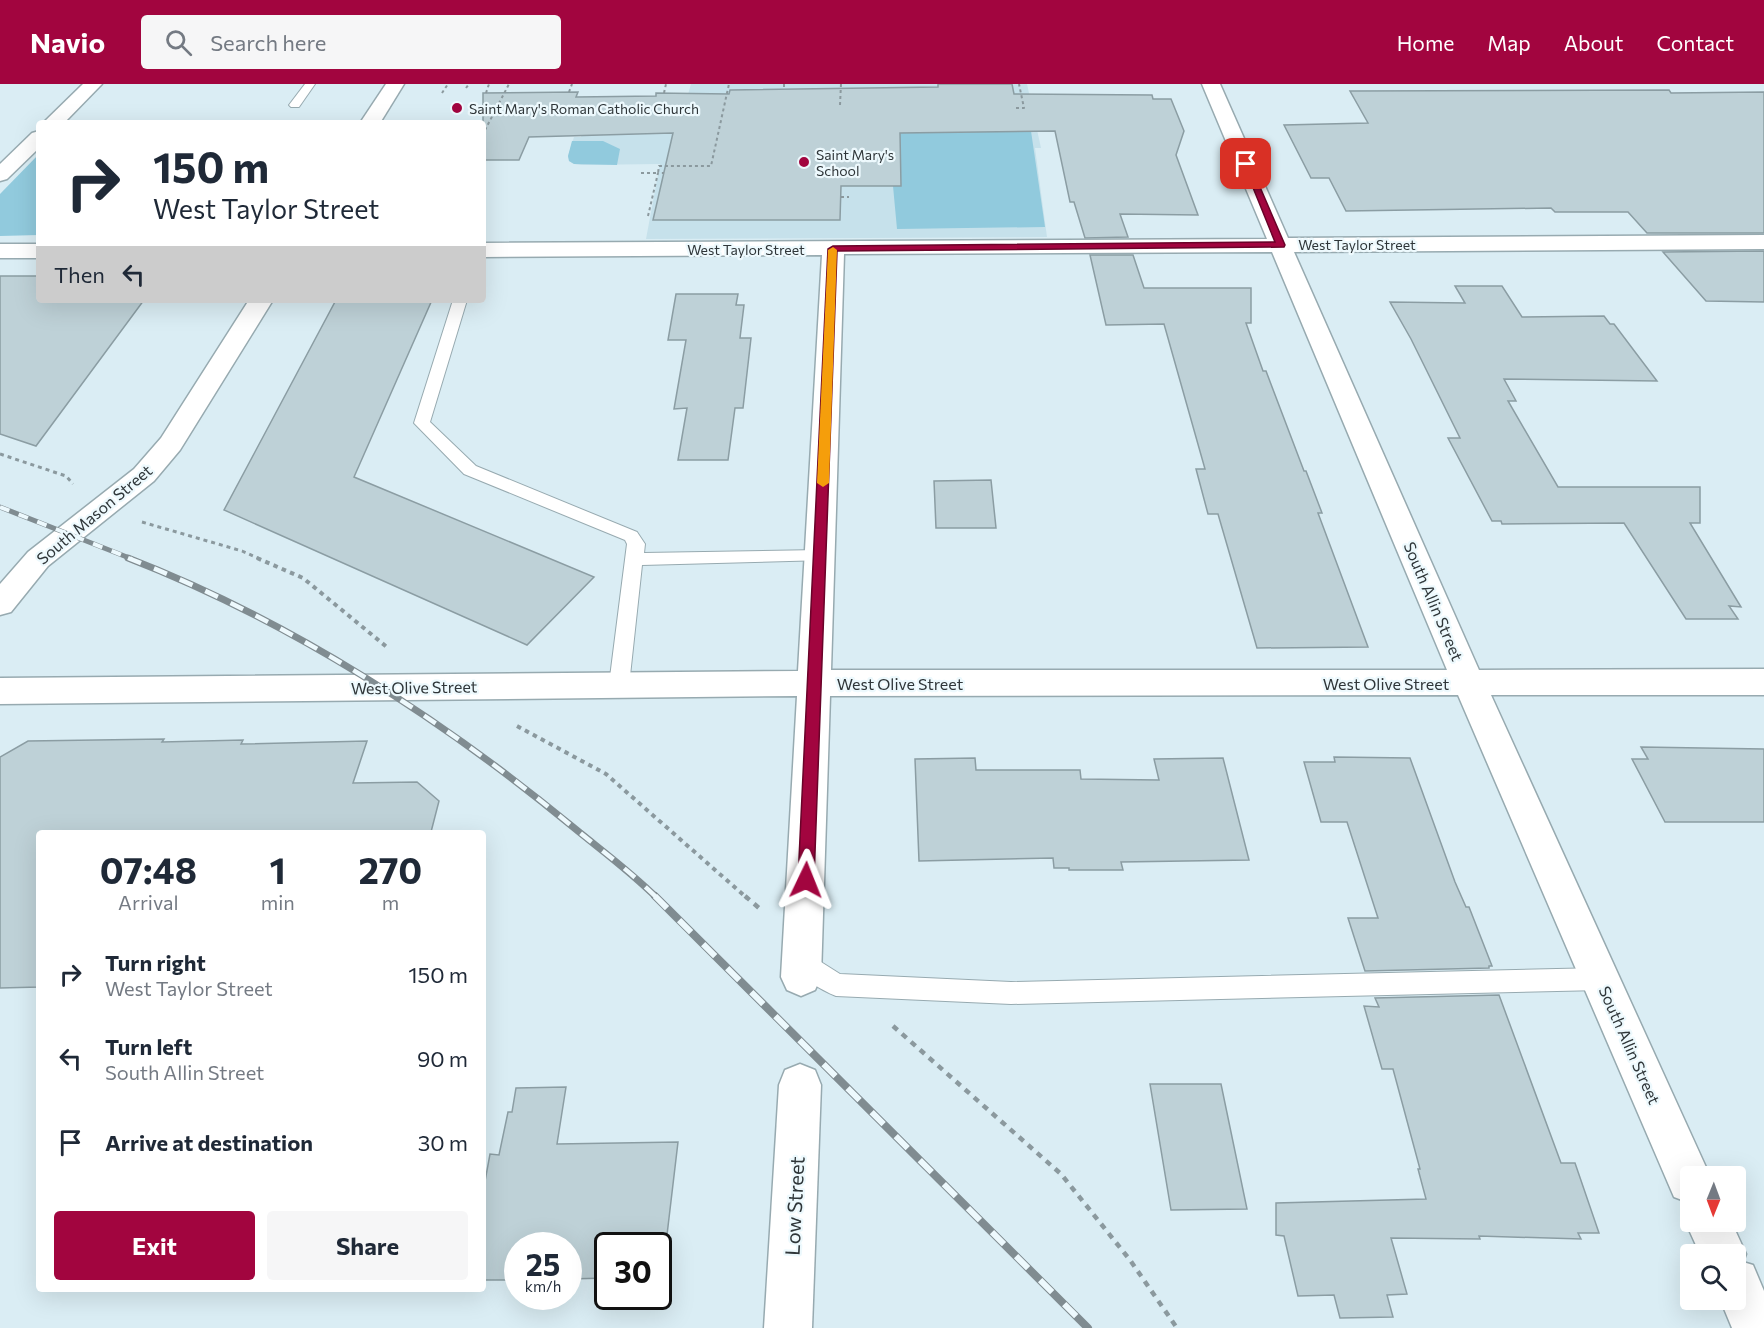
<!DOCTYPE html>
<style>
:root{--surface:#fff;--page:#f6f6f7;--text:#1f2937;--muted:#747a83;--accent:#a2053f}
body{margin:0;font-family:Commissioner,sans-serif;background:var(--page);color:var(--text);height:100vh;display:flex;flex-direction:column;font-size:22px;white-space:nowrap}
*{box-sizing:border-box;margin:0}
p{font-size:20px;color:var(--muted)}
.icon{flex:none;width:33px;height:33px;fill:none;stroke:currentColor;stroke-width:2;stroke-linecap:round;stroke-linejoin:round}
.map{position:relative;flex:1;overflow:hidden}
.drawer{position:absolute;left:36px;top:746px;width:450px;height:462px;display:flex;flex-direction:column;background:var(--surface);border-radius:6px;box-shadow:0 6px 24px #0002}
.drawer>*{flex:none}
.guide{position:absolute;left:36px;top:36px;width:450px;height:183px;border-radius:6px;box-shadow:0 6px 24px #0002;background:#fff;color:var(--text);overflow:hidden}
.needle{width:39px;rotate:181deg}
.buttons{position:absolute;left:1680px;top:1082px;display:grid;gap:12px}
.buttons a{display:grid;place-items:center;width:66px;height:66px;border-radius:6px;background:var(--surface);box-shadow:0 6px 24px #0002;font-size:30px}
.speed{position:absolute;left:504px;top:1148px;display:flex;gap:12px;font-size:30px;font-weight:700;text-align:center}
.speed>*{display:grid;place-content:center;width:78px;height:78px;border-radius:50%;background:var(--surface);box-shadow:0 6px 24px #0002;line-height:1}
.speed small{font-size:15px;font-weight:400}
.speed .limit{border:3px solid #111;border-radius:9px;background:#fff;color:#111}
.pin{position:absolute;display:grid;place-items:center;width:51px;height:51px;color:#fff;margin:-26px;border-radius:12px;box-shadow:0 3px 9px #0006}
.me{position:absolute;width:66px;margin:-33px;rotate:2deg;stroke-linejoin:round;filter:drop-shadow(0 0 4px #0008)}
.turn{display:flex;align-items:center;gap:21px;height:126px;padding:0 18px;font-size:27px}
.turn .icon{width:78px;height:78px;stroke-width:2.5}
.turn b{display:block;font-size:42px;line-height:51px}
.then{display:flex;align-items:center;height:57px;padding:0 18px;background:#0003;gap:12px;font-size:22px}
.eta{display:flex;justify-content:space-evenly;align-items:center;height:102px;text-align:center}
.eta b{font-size:36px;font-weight:700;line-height:42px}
.cta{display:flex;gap:12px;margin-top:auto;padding:12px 18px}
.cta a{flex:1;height:69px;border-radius:6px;background:var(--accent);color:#fff;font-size:24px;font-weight:700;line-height:69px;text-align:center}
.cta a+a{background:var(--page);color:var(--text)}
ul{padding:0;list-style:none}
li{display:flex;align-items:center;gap:18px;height:84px;padding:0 18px}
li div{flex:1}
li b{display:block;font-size:22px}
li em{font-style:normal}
header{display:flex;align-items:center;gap:36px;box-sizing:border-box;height:84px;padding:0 30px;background:var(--accent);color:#fff}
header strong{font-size:28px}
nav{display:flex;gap:33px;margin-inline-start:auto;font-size:21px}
.search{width:420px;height:54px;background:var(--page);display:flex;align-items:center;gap:15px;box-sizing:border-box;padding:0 21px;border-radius:6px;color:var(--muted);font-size:22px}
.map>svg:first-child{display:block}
.built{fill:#c6e1eb}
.green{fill:#91cadd}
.building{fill:#bed1d7;stroke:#8b9da3;stroke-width:1.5}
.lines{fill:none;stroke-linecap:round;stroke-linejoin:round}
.service-casing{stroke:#97aab0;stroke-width:2}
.minor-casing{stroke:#97aab0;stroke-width:3}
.path-far3{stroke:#8b999e;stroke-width:2;stroke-dasharray:3 3;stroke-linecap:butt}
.path-far2{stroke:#8b999e;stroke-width:3;stroke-dasharray:4 4;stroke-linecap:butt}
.path-far1{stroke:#8b999e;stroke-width:4;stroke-dasharray:4.5 4.5;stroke-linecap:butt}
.path{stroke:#8b999e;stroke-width:4.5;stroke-dasharray:6 6;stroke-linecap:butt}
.service{fill:#fff;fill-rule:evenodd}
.minor{fill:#fff;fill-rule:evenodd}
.rail-far2-casing{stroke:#808c91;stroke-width:5}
.rail-far1-casing{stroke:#808c91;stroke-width:7}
.rail-casing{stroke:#808c91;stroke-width:8}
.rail-far2{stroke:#edf9fd;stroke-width:4;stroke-dasharray:10;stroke-linecap:butt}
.rail-far1{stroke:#edf9fd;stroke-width:4.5;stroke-dasharray:14;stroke-linecap:butt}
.rail{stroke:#edf9fd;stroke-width:6;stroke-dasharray:17;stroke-linecap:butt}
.route{fill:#a2053f;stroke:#690329;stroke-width:1.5}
.slow{fill:#f59e0b}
.poi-dot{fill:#a2053f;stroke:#edf9fd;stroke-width:2}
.labels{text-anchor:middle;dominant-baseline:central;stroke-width:4.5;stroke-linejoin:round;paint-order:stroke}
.far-poi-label{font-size:14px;fill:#2f3639;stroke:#edf9fd;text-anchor:start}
.far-street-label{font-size:14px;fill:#2f3639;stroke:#edf9fd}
.street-label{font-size:16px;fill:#2f3639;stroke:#edf9fd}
.near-street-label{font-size:20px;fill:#2f3639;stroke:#edf9fd}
</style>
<header>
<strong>Navio</strong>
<div class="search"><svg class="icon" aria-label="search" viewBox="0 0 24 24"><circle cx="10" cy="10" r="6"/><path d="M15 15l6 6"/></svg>Search here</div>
<nav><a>Home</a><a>Map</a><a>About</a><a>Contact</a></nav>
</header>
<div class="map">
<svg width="1764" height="1244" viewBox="0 0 1764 1244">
<rect width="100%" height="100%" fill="#daedf4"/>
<path class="built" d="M691 0H1027L1041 64H1035L1047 153 646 155 660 80 582 81 574 80 569 77 568 72 574 53H581L582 50 678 45Z"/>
<g class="green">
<path d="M1031 47 1045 143 897 145 893 102H901V85L876 84 845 49Z"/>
<path d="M572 57H603L620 65 617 81 574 80 569 77 568 72Z"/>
<path d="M39 70V151L0 152V110Z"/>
</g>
<g class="building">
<path d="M938 0H1012L1014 10 1152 11 1153 15H1171L1184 47 1176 71 1198 131 1120 130 1128 153 1085 154 1074 118H1070L1055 47 900 49 901 102H841L840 136H653L673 49 529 53 519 76H483V9L578 8 576 13 656 12V9L729 10 730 6 938 3Z"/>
<path d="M1669 6 1671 9 1764 8V149H1647L1628 128H1555L1551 124 1346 127 1329 94H1311L1284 41 1368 39 1350 7Z"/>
<path d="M1764 167V218L1706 217 1663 168Z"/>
<path d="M1090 171H1133L1144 204H1251V239H1246L1263 287H1266L1304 387H1306L1322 429H1318L1368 563 1257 564 1218 430H1208L1196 385H1205L1164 240 1106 241Z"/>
<path d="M0 192H39V216H144L36 362 0 350Z"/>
<path d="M1455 202H1502L1522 233 1604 232 1610 240H1614L1657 297 1504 295 1516 317H1508L1558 403H1700V439H1690L1741 523 1729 522 1738 535H1686L1624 439 1502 440 1501 437H1492L1448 354H1460L1411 255 1390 218 1465 219Z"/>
<path d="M676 210H738L736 221H744L740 254H751L743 324H735L728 376H678L687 324 674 325 686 256H668Z"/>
<path d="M336 216H432L354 393 594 493 527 561 224 426Z"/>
<path d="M991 396 996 444H936L934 397Z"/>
<path d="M164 655 162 658 243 656 241 660 367 657 353 699 417 698 439 717 431 748H39V903L0 904V673L28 657Z"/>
<path d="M1641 663 1764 665V738H1665L1632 675H1648Z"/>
<path d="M1334 673 1410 674 1455 798 1466 823H1469L1492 882H1489V884L1365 887 1348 834H1378L1347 738H1321L1304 678H1335Z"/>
<path d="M975 674 976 686H1080L1081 695 1159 696 1154 675 1223 674 1249 776 1121 778 1123 786H1069V784H1054L1053 774 919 777 915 675Z"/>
<path d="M1499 911 1561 1079H1575L1599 1149H1578L1581 1155 1479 1152 1480 1155 1391 1154 1407 1210 1387 1211 1393 1233 1340 1234 1334 1211 1298 1212 1284 1152 1276 1151V1119L1426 1115 1418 1085H1420L1393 985H1382L1364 922 1379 923 1375 914Z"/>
<path d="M1150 1000H1221L1247 1125 1171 1126Z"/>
<path d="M566 1003 557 1060 678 1058 662 1193H658V1161H608V1194L568 1195V1161H518V1196H483V1108L490 1070 499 1071 508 1028H512L516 1004Z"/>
</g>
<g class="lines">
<g class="service-casing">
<g id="service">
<path d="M305 0H315L299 23H291L289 21Z"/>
<path d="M453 216H467L430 338 476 382 637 448 645 460 644 469 820 466 826 468 829 472 826 476 642 481 629 601 626 606 619 608 612 606 609 601 627 460 625 456 464 390 414 339Z"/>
<path d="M802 866 840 890 1011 898 1601 884 1609 887 1613 895 1609 903 1601 906 1011 920 836 912C821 906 797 892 790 877L794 869Z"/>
</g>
</g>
<g class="minor-casing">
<g id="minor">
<path d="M83 0H102L64 39H43Z"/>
<path d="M386 0H404L380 39H360Z"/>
<path d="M1202 0H1220L1288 154 1764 151V165L1294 168 1479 586 1764 585V611H1491L1710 1092H1690V1119L1674 1113 1458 611 830 612 821 893 815 906 801 912 787 906 781 893 797 612 0 620V594L798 587 822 171 483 173V159L1267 155ZM1272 168 1447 586H831L844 170Z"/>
<path d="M39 47V64L7 95 0 97V80L32 49Z"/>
<rect x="0" y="160" width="39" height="14"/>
<path d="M249 216H273L180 366 154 397 48 482 11 528 0 531V500L28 468 134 385 161 354Z"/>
<path d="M800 980 815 986 821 1001 812 1244H764L779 1001 785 986Z"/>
<path d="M1690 1125V1137H1731L1746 1170 1743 1178 1753 1181 1764 1207V1244H1732L1720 1215H1736V1170H1700L1685 1137Z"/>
</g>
</g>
<g class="path-far3">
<path d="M784 0V5"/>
<path d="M466 4 469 0"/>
<path d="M569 8 572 0"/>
<path d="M442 9 448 0"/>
<path d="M486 9 489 0"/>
<path d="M664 9 666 0"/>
<path d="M840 21 841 0"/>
<path d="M1016 24H1024L1019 0"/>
<path d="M485 46 509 0"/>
<path d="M641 89H658L659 82H711L729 0"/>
<path d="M841 113H849"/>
<path d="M648 132 658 89H664"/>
</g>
<g class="path-far2">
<path d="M0 370 66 392 73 400"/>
<path d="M142 438 242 467 260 475"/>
</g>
<g class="path-far1">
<path d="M257 474 303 494 388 564"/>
<path d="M517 642 606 690 747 814"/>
</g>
<g class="path">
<path d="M745 812 759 824"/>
<path d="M893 942 1061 1090 1130 1176 1177 1244"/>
</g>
<use href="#service" class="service"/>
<use href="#minor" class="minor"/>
<g class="rail-far2-casing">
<path id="rail-far2" d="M0 423 132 475"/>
</g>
<g class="rail-far1-casing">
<path id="rail-far1" d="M128 474C288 536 441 634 573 743 601 766 631 788 657 814"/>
</g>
<g class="rail-casing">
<path id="rail" d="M655 812 1088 1244"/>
</g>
<use href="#rail-far2" class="rail-far2"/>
<use href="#rail-far1" class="rail-far1"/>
<use href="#rail" class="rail"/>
</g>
<path class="route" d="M1243 79 1250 80 1285 161 1284 163 837 167 814 796 812 801 806 803 801 801 798 796 828 165 833 162 1275 158Z"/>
<path class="slow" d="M833 163 837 166 829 399 823 403 817 399 828 166Z"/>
<g class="poi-dot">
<circle cx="457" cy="24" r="6"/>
<circle cx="804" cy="78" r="6"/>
</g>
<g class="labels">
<g class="far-poi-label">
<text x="469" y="24">Saint Mary's Roman Catholic Church</text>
<text x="816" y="70">Saint Mary's<tspan x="816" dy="16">School</tspan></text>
</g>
<g class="far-street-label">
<text x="1357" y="160">West Taylor Street</text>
<text x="746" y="165">West Taylor Street</text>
</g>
<g class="street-label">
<text transform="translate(94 430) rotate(-40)">South Mason Street</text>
<text transform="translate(1434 517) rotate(67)">South Allin Street</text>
<text x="900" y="599">West Olive Street</text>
<text x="1386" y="599">West Olive Street</text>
<text transform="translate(414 603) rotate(-1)">West Olive Street</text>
<text transform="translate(1630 961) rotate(66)">South Allin Street</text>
</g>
<g class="near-street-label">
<text transform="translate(794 1122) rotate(-87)">Low Street</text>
</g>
</g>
</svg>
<div class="buttons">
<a><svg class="needle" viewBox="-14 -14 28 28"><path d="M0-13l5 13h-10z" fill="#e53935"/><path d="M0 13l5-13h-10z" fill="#747a83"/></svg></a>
<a><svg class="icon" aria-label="search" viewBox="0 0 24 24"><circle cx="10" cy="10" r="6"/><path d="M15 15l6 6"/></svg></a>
</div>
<div class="speed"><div>25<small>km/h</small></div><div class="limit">30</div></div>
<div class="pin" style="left:1246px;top:80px;background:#d93025"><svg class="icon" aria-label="arrive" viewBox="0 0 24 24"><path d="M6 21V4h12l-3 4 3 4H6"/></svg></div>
<svg class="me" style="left:806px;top:796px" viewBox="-20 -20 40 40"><path d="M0-17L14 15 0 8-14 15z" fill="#a2053f" stroke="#fff" stroke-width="4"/></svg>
<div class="guide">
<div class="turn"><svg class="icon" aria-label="right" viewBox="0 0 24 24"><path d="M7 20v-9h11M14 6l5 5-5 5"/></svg><div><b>150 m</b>West Taylor Street</div></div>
<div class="then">Then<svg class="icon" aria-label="left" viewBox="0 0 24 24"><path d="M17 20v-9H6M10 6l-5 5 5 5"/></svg></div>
</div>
<section class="drawer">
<div class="eta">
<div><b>07:48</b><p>Arrival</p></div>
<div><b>1</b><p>min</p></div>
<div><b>270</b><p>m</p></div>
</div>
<ul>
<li><svg class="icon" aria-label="right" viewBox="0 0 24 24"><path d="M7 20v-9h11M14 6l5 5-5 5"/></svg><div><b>Turn right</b><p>West Taylor Street</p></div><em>150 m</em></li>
<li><svg class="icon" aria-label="left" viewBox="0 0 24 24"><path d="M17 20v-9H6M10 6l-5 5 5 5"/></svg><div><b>Turn left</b><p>South Allin Street</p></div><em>90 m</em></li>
<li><svg class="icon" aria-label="arrive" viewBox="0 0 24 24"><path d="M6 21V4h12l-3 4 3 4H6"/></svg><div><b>Arrive at destination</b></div><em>30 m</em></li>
</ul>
<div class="cta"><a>Exit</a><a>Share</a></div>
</section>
</div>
